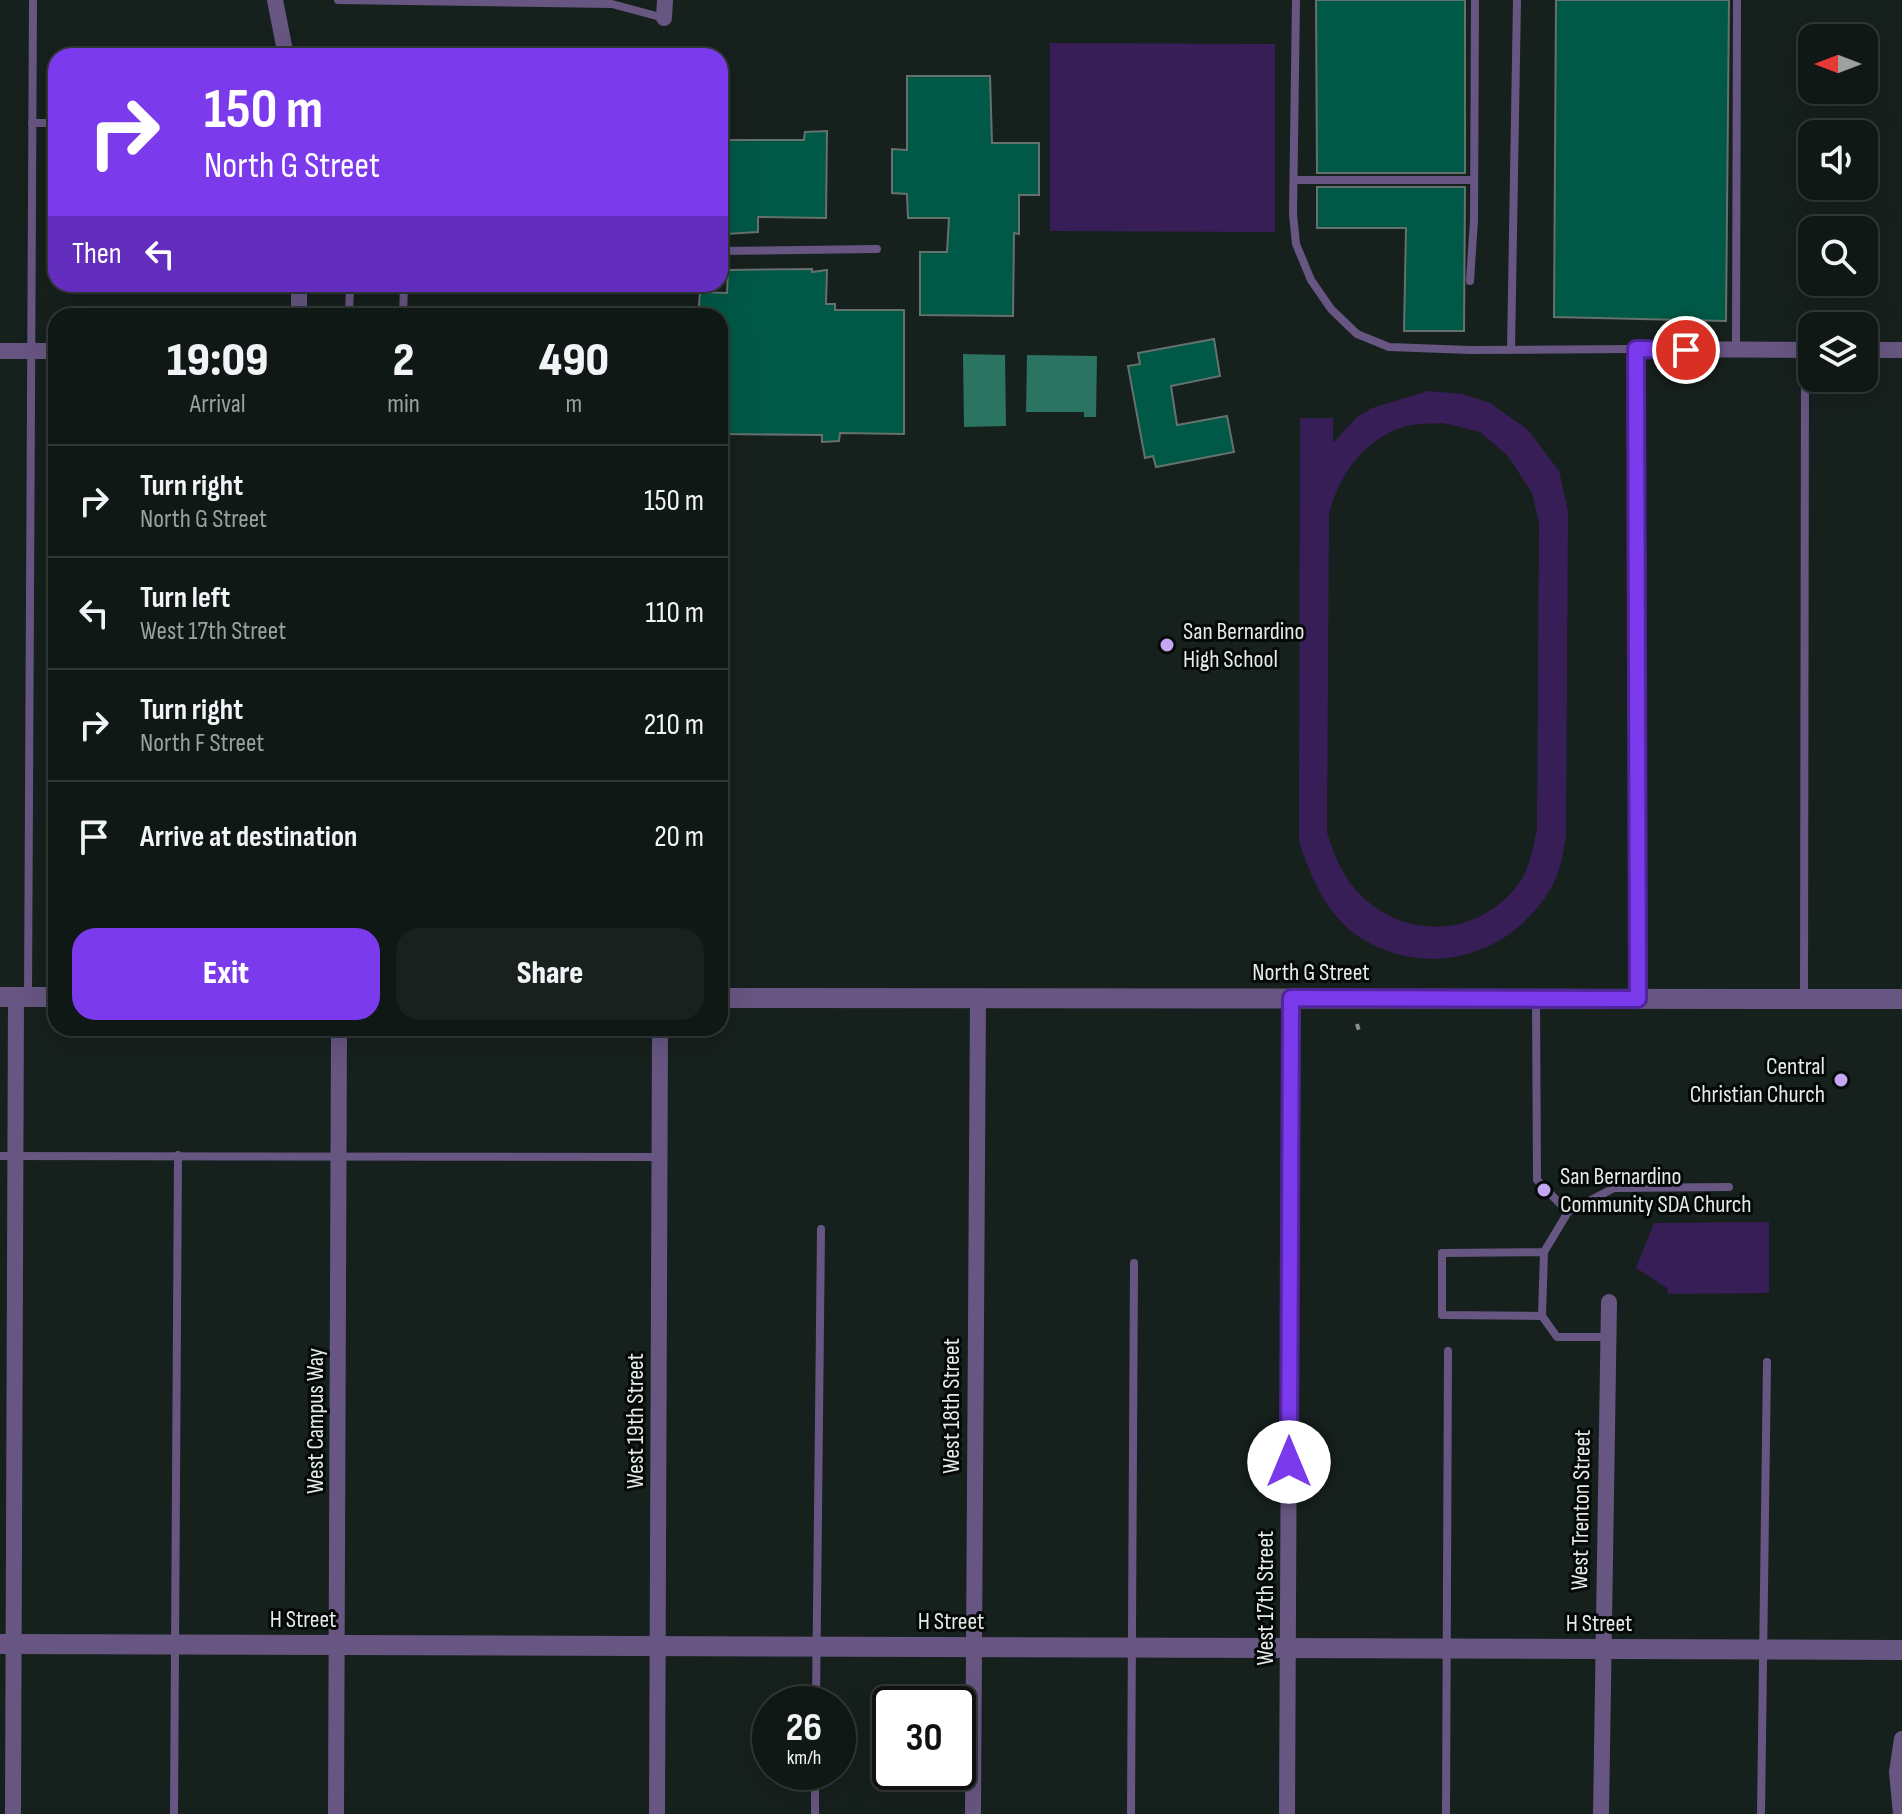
<!DOCTYPE html>
<style>
:root{--surface:#101816;--page:#19211f;--text:#f1f3f6;--muted:#9ca0a1;--line:#303735;--accent:#7c3aed}
body{margin:0;font-family:"Sofia Sans Condensed",sans-serif;background:var(--page);color:var(--text);height:100vh;display:flex;flex-direction:column;font-size:30px;white-space:nowrap}
*{box-sizing:border-box;margin:0}
p{font-size:26px;color:var(--muted)}
.icon{flex:none;width:44px;height:44px;fill:none;stroke:currentColor;stroke-width:2;stroke-linecap:round;stroke-linejoin:round}
.map{position:relative;flex:1;overflow:hidden}
.panel{position:absolute;left:48px;top:308px;width:680px;height:728px;display:flex;flex-direction:column;background:var(--surface);border-radius:24px;box-shadow:0 8px 32px #0002,0 0 0 2px var(--line)}
.panel>*{flex:none}
.hud{position:absolute;left:48px;top:48px;width:680px;height:244px;border-radius:24px;box-shadow:0 8px 32px #0002,0 0 0 2px var(--line);background:#7c3aed;color:#fff;overflow:hidden}
.needle{width:52px;rotate:270deg}
.fabs{position:absolute;left:1798px;top:24px;display:grid;gap:16px}
.fabs a{display:grid;place-items:center;width:80px;height:80px;border-radius:16px;background:var(--surface);box-shadow:0 8px 32px #0002,0 0 0 2px var(--line);font-size:40px}
.speed{position:absolute;left:752px;top:1686px;display:flex;gap:16px;font-size:40px;font-weight:700;text-align:center}
.speed>*{display:grid;place-content:center;width:104px;height:104px;border-radius:50%;background:var(--surface);box-shadow:0 8px 32px #0002,0 0 0 2px var(--line);line-height:1}
.speed small{font-size:20px;font-weight:400}
.speed .limit{border:4px solid #111;border-radius:12px;background:#fff;color:#111}
.pin{position:absolute;display:grid;place-items:center;width:68px;height:68px;color:#fff;margin:-34px;border:4px solid #fff;border-radius:50%;box-shadow:0 2px 8px #0007}
.me{position:absolute;width:88px;margin:-44px;rotate:0deg;stroke-linejoin:round;filter:drop-shadow(0 0 6px #0008)}
.turn{display:flex;align-items:center;gap:28px;height:168px;padding:0 24px;font-size:36px}
.turn .icon{width:104px;height:104px;stroke-width:2.5}
.turn b{display:block;font-size:56px;line-height:68px}
.then{display:flex;align-items:center;height:76px;padding:0 24px;background:#0003;gap:16px;font-size:30px}
.eta{display:flex;justify-content:space-evenly;align-items:center;height:136px;text-align:center}
.eta b{font-size:48px;font-weight:800;line-height:56px}
.primary-button{display:flex;gap:16px;margin-top:auto;padding:16px 24px}
.primary-button a{flex:1;height:92px;border-radius:24px;background:var(--accent);color:#fff;font-size:32px;font-weight:800;line-height:92px;text-align:center}
.primary-button a+a{background:var(--page);color:var(--text)}
ul{padding:0;list-style:none}
li{display:flex;align-items:center;gap:24px;height:112px;padding:0 24px;border-top:2px solid var(--line)}
li div{flex:1}
li b{display:block;font-size:30px}
li em{font-style:normal}
.map>svg:first-child{display:block}
.green{fill:#371e57;fill-rule:evenodd}
.water{fill:#2b7461}
.building{fill:#005846;stroke:#65716d;stroke-width:2}
.lines{fill:none;stroke-linecap:round;stroke-linejoin:round}
.path{stroke:#868f8c;stroke-width:4;stroke-dasharray:6 6;stroke-linecap:butt}
.service{stroke:#675682;stroke-width:8}
.minor{stroke:#675682;stroke-width:16}
.tertiary{stroke:#675682;stroke-width:20}
.route-casing{stroke:#51269a;stroke-width:20}
.route{stroke:#7c3aed;stroke-width:14}
.poi-dot{fill:#c3a7f2;stroke:#050908;stroke-width:3}
.labels{text-anchor:middle;dominant-baseline:central;stroke-width:6;stroke-linejoin:round;paint-order:stroke}
.poi-label{font-size:24px;fill:#e4ebe9;stroke:#050908;text-anchor:start}
.street-label{font-size:24px;fill:#e4ebe9;stroke:#050908}
</style>
<div class="map">
<svg width="1902" height="1814" viewBox="0 0 1902 1814">
<rect width="100%" height="100%" fill="#16201d"/>
<g class="green">
<path d="M1050 43 1275 44V232L1050 231Z"/>
<path d="M1428 391 1463 394 1490 403 1528 430 1559 471 1568 511 1566 835C1563 855 1560 875 1548 893 1507 957 1427 979 1361 938 1327 917 1311 877 1299 842L1300 418H1333V443L1357 417 1372 408ZM1443 423 1480 432 1508 456 1532 493 1539 523 1537 829C1533 847 1530 867 1520 882 1477 942 1394 941 1350 883 1339 867 1332 850 1327 832L1329 514C1340 472 1367 435 1411 425 1421 423 1433 424 1443 423Z"/>
<path d="M1769 1222V1293L1668 1294 1667 1288 1636 1268 1654 1223Z"/>
</g>
<g class="water">
<path d="M963 354 1005 355 1006 426 964 427Z"/>
<path d="M1027 355 1097 356 1096 417H1084V412H1026Z"/>
</g>
<g class="building">
<path d="M1316 0H1465V173H1317Z"/>
<path d="M1556 0H1729L1726 321 1554 317Z"/>
<path d="M907 76H990L992 143H1039V195H1019V234L1014 233 1013 316 920 315V252H947L949 218H908L907 194 892 193V149L907 150Z"/>
<path d="M827 131 826 218 758 217V232L726 234 727 218H720V140H804L805 132Z"/>
<path d="M1317 187H1465L1464 331H1404L1406 228H1317Z"/>
<path d="M812 269V272L827 270 826 304H835V310H904V434L840 433 839 441 822 442V435L726 434 727 412H720V316H698L700 292 727 293 728 270Z"/>
<path d="M1214 339 1220 376 1171 386 1177 425 1227 416 1234 452 1156 467 1153 456 1145 458 1128 366 1140 364 1138 353Z"/>
</g>
<g class="lines">
<path class="path" d="M1357 1024 1359 1031"/>
<g class="service">
<path d="M338 0 612 4 664 18"/>
<path d="M1296 0 1293 214 1296 244 1311 280 1331 309 1357 334 1389 347 1470 350 1635 349"/>
<path d="M32 123H56"/>
<path d="M1294 180H1474"/>
<path d="M720 251 877 249"/>
<path d="M1470 281 1474 220 1475 0"/>
<path d="M403 292 413 286 430 284"/>
<path d="M349 316 350 284"/>
<path d="M403 316 404 284"/>
<path d="M1736 349 1737 0"/>
<path d="M1511 350 1517 0"/>
<path d="M28 996 33 0"/>
<path d="M1804 997 1805 351"/>
<path d="M1536 999 1537 1180 1568 1212 1544 1252 1542 1316 1442 1315V1253L1544 1252"/>
<path d="M0 1156 659 1157"/>
<path d="M1568 1212 1614 1188 1729 1187"/>
<path d="M1542 1316 1557 1337H1608"/>
<path d="M816 1704 821 1229"/>
<path d="M174 1814 178 1155"/>
<path d="M815 1814V1772"/>
<path d="M1131 1814 1134 1263"/>
<path d="M1446 1814 1448 1351"/>
<path d="M1761 1814 1767 1362"/>
</g>
<g class="minor">
<path d="M275 0 286 56"/>
<path d="M664 18 665 0"/>
<path d="M299 316V284"/>
<path d="M1864 350H1902"/>
<path d="M0 351H56"/>
<path d="M1638 999 1636 349 1812 350"/>
<path d="M13 1814 16 997"/>
<path d="M336 1814 339 1028"/>
<path d="M657 1814 660 1028"/>
<path d="M973 1814 978 998"/>
<path d="M1287 1814 1291 998"/>
<path d="M1601 1814 1609 1302"/>
<path d="M1901 1814 1897 1772 1902 1739"/>
</g>
<g class="tertiary">
<path d="M0 997H56"/>
<path d="M720 998 1902 999"/>
<path d="M0 1644 1902 1650"/>
</g>
</g>
<g class="lines">
<g class="route-casing">
<path id="route" d="M1289 1462 1291 998 1638 999 1636 349 1686 350"/>
</g>
<use href="#route" class="route"/>
</g>
<g class="poi-dot">
<circle cx="1167" cy="645" r="8"/>
<circle cx="1841" cy="1080" r="8"/>
<circle cx="1544" cy="1190" r="8"/>
</g>
<g class="labels">
<g class="poi-label">
<text x="1183" y="631">San Bernardino<tspan x="1183" dy="28">High School</tspan></text>
<text x="1825" y="1066" text-anchor="end">Central<tspan x="1825" dy="28">Christian Church</tspan></text>
<text x="1560" y="1176">San Bernardino<tspan x="1560" dy="28">Community SDA Church</tspan></text>
</g>
<g class="street-label">
<text x="1311" y="972">North G Street</text>
<text transform="translate(951 1406) rotate(-90)">West 18th Street</text>
<text transform="translate(315 1421) rotate(-90)">West Campus Way</text>
<text transform="translate(635 1421) rotate(-90)">West 19th Street</text>
<text transform="translate(1581 1510) rotate(-89)">West Trenton Street</text>
<text transform="translate(1265 1598) rotate(-90)">West 17th Street</text>
<text x="303" y="1619">H Street</text>
<text x="951" y="1621">H Street</text>
<text x="1599" y="1623">H Street</text>
</g>
</g>
</svg>
<div class="fabs">
<a><svg class="needle" viewBox="-14 -14 28 28"><path d="M0-13l5 13h-10z" fill="#e53935"/><path d="M0 13l5-13h-10z" fill="#9ca0a1"/></svg></a>
<a><svg class="icon" aria-label="sound" viewBox="0 0 24 24"><path d="M4 9h4l5-4v14l-5-4H4zM17 9q2 3 0 6"/></svg></a>
<a><svg class="icon" aria-label="search" viewBox="0 0 24 24"><circle cx="10" cy="10" r="6"/><path d="M15 15l6 6"/></svg></a>
<a><svg class="icon" aria-label="layers" viewBox="0 0 24 24"><path d="M12 4l9 5-9 5-9-5zM3 14l9 5 9-5"/></svg></a>
</div>
<div class="speed"><div>26<small>km/h</small></div><div class="limit">30</div></div>
<div class="pin" style="left:1686px;top:350px;background:#d93025"><svg class="icon" aria-label="arrive" viewBox="0 0 24 24"><path d="M6 21V4h12l-3 4 3 4H6"/></svg></div>
<svg class="me" style="left:1289px;top:1462px" viewBox="-20 -20 40 40"><circle r="19" fill="#fff"/><path d="M0-13L10 11 0 6-10 11z" fill="#7c3aed"/></svg>
<div class="hud">
<div class="turn"><svg class="icon" aria-label="right" viewBox="0 0 24 24"><path d="M7 20v-9h11M14 6l5 5-5 5"/></svg><div><b>150 m</b>North G Street</div></div>
<div class="then">Then<svg class="icon" aria-label="left" viewBox="0 0 24 24"><path d="M17 20v-9H6M10 6l-5 5 5 5"/></svg></div>
</div>
<section class="panel">
<div class="eta">
<div><b>19:09</b><p>Arrival</p></div>
<div><b>2</b><p>min</p></div>
<div><b>490</b><p>m</p></div>
</div>
<ul>
<li><svg class="icon" aria-label="right" viewBox="0 0 24 24"><path d="M7 20v-9h11M14 6l5 5-5 5"/></svg><div><b>Turn right</b><p>North G Street</p></div><em>150 m</em></li>
<li><svg class="icon" aria-label="left" viewBox="0 0 24 24"><path d="M17 20v-9H6M10 6l-5 5 5 5"/></svg><div><b>Turn left</b><p>West 17th Street</p></div><em>110 m</em></li>
<li><svg class="icon" aria-label="right" viewBox="0 0 24 24"><path d="M7 20v-9h11M14 6l5 5-5 5"/></svg><div><b>Turn right</b><p>North F Street</p></div><em>210 m</em></li>
<li><svg class="icon" aria-label="arrive" viewBox="0 0 24 24"><path d="M6 21V4h12l-3 4 3 4H6"/></svg><div><b>Arrive at destination</b></div><em>20 m</em></li>
</ul>
<div class="primary-button"><a>Exit</a><a>Share</a></div>
</section>
</div>
